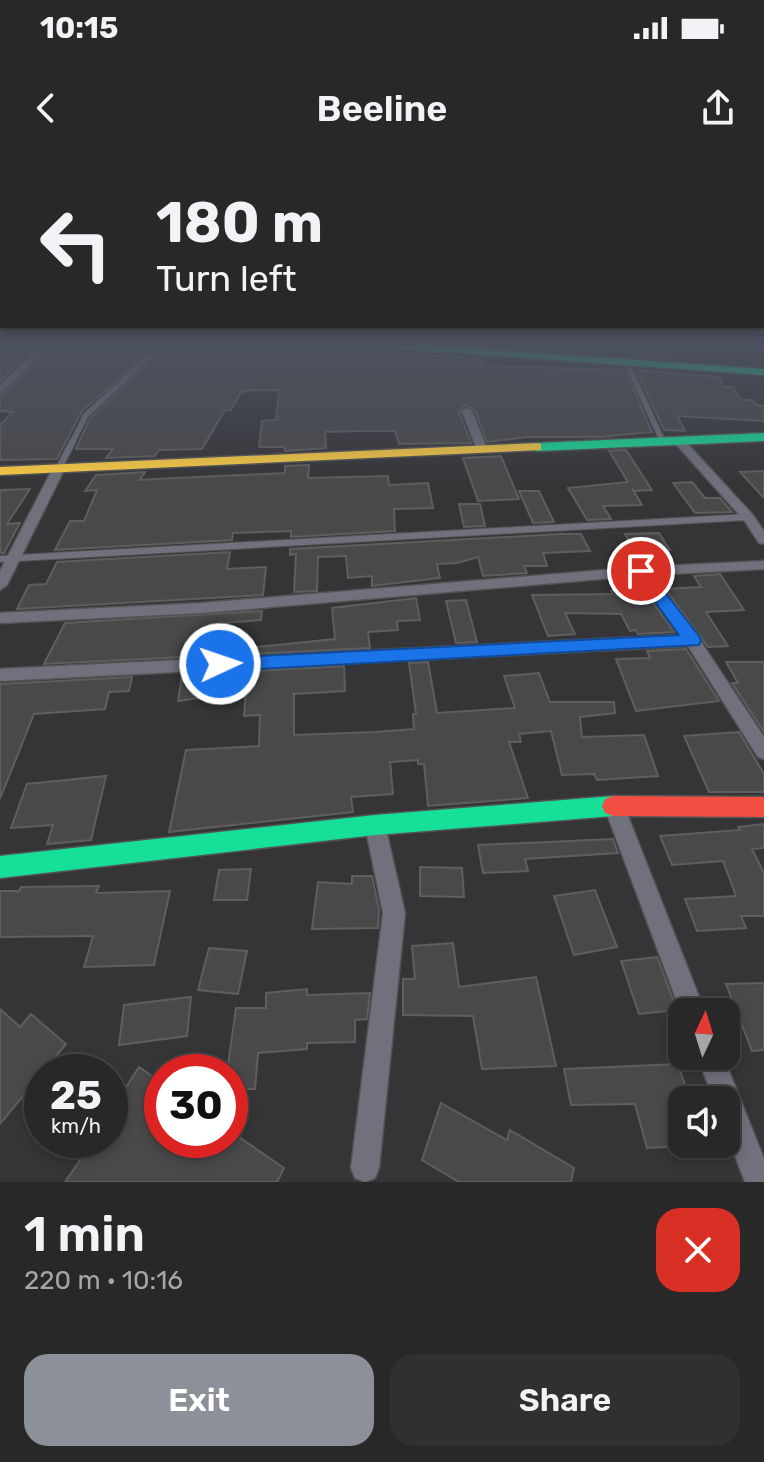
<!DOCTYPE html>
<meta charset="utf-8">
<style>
:root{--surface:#282829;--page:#303031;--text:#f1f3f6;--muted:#a5a6a8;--line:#444446;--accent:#8c9099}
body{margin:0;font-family:Rubik,sans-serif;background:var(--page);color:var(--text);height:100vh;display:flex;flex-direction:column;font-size:30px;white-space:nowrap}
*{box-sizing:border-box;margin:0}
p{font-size:26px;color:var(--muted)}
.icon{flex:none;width:44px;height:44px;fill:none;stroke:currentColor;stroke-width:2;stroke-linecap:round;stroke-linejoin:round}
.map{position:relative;height:1022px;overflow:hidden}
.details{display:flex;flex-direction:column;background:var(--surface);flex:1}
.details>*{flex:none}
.banner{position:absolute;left:0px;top:0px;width:764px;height:168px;box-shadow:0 4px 12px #0003,0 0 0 2px var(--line);background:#282829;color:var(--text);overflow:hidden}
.needle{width:52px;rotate:4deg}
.controls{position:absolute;left:668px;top:838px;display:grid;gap:16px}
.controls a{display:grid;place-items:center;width:72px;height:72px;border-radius:16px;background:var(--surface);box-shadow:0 4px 12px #0003,0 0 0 2px var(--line);font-size:40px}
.speed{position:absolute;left:24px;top:894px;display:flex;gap:16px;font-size:40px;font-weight:700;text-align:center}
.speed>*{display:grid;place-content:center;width:104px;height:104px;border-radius:50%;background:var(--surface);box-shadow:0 4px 12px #0003,0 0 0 2px var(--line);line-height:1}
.speed small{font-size:20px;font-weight:400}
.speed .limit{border:12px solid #d22;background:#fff;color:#111}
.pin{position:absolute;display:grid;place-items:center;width:68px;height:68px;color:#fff;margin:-34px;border:4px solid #fff;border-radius:50%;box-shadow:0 2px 8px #0007}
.me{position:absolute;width:88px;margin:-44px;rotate:87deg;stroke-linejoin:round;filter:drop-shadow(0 0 6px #0008)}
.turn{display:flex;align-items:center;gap:28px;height:168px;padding:0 24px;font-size:36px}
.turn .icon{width:104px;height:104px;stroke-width:2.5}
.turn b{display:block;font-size:56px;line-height:68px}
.round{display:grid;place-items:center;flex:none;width:84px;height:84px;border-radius:24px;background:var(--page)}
.headline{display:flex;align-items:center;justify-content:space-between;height:136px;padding:0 24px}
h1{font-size:48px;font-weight:600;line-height:60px}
.primary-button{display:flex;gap:16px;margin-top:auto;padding:16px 24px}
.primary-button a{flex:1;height:92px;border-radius:24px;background:var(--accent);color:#fff;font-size:32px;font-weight:600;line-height:92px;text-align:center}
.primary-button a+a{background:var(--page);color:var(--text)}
.status{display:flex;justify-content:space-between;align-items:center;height:56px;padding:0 40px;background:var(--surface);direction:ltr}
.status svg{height:22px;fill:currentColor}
header{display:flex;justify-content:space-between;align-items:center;height:104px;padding:0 24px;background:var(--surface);font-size:36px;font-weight:600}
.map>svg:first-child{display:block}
.building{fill:#494949;stroke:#5e5e5e;stroke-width:2}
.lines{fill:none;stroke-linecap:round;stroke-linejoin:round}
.lane-far1-casing{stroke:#525355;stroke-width:7}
.lane-casing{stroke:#525355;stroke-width:8}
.street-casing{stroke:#525355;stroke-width:3}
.fast-casing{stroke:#525355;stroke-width:3}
.slow-casing{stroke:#525355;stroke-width:3}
.jam-casing{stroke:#525355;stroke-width:3}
.lane-far1{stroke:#71717d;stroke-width:5}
.lane{stroke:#71717d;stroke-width:6}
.street{fill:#71717d;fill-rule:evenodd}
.fast{fill:#16e098;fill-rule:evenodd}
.slow{fill:#ffcf43;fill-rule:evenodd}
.jam{fill:#f24e42;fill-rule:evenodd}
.route{fill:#1a73e8;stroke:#114b97;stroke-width:2}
</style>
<div class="status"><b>10:15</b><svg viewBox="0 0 49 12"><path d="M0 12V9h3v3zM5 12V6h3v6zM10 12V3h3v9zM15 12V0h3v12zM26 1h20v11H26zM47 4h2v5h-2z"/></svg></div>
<header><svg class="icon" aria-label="back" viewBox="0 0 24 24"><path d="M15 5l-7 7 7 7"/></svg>Beeline<svg class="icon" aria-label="share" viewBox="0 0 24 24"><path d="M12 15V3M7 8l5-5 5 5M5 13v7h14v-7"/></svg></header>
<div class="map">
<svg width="764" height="1022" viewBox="0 0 764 1022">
<rect width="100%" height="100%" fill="#353537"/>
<g class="building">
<path d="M0 185H37L0 221Z"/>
<path d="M88 185H170L166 189 226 194 227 185H303L483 199 482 206 625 210 652 272 600 277H527L487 282 475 250 465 245 459 252 471 283 399 284 395 271H360L325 272 326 288 285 291 284 287H259L262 261 276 260 279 230H254L241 232 231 250H225L202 289 159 290 155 296 106 298 113 289H76L90 258 153 200 154 195 149 192 82 251 57 299 0 300V265L13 252 0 251V236L52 188 82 189Z"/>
<path d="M635 185H666L670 197 637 195Z"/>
<path d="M636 210 719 217 724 227H733L741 240H753L756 245 764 246V261L677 256 685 271 664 270Z"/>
<path d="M626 290 652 330 633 331 632 328 642 345 603 346 611 359 587 360 568 328 628 322 609 291Z"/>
<path d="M501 296 519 339 478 341 463 298Z"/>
<path d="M309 305 308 318 388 316 389 325 428 323 433 348 394 349 395 371 291 377V371L233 373 232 380 55 390 70 361H84L97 330 85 331 96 315 145 312 140 320 176 318 285 313V306Z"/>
<path d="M764 311V338L740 312Z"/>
<path d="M692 322 705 338H720L732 352 695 353 673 323Z"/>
<path d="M30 329 7 364 20 363 4 393H0V330Z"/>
<path d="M519 331H539L554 362 533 363Z"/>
<path d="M459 344H480L485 366 464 367Z"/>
<path d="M659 373 670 390 635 391 625 374Z"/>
<path d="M560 374H581L590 391 543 393 547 406H524L527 413 483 416 478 397 457 403 437 404 440 418 372 426V416L348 418 346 396 318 397 317 431 294 432 296 394 290 395V389Z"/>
<path d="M230 392 227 409 266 407 263 435 17 449 29 425 46 424 57 402Z"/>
<path d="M720 414 744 450 706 452 728 486 708 487 665 429 701 427 694 416Z"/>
<path d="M643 429 674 472 638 474 636 470 630 471 621 454 565 453 575 474 548 476 532 435 613 434 611 431Z"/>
<path d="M416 438 420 460 397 461 398 470 368 472 370 488 44 504 65 463 262 451 261 460 210 464 206 492 335 479 332 448Z"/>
<path d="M466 440 477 482 456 483 446 441Z"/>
<path d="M686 489 719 541 636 551 616 499 650 498 647 491Z"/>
<path d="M428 502 437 553 515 548 504 516 539 513 550 542H614L615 553 580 557 582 577 644 575 658 616 597 620 594 614 562 615 551 571 519 574 521 582H509L528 638 428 646 424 604H418V600L390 602 393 634 351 637 353 652 169 672 186 590 259 586 260 555 244 556 246 531 178 541 182 515 344 506 345 531 294 534V575L375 572 414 569 413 554H416L409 503Z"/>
<path d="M726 502H764V572L732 523H738Z"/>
<path d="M132 517 129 531 109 532 105 549 34 554 0 639V524Z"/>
<path d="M739 572 764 614V632H709L684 576Z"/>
<path d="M106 616 91 680 47 684 53 665 11 668 27 624Z"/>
<path d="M764 664V688L752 689 764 713V756H741L746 768 697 771 685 739 736 736 723 701 672 705 660 676 740 670 738 667Z"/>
<path d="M613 679 618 693 525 699 528 711 483 713 478 685Z"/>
<path d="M420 707 462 708 464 737 420 736Z"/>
<path d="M251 709 247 740H214L219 710Z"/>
<path d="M352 716H372L379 750 378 768 312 769 318 722 352 724Z"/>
<path d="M99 726 96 733 170 731 154 805 84 807 93 776 0 777V731H19L21 727Z"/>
<path d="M595 730 617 787 574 795 554 736Z"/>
<path d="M453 783 459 827 536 817 556 906 482 909 473 856 403 855V819H415L412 786Z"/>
<path d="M209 788 247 791 238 834 198 830Z"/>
<path d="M657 797 677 850 639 854 621 801Z"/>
<path d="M764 823V890L752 891 726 824Z"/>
<path d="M307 829V835L370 833 367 859 355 860V882L307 883V889L258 893 255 929H230V912H227L236 848H266V833Z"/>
<path d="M191 837 187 876 119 885 124 845Z"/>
<path d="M0 849 20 867 31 854 66 884 0 964Z"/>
<path d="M678 904 690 940H682V986L647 988 635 944 571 945 564 909Z"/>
<path d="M139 907 162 923V980H230V971L284 1008 277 1022H65L94 980H110V952Z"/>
<path d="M441 943 507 980 510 970 574 1008 571 1022H459L422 1000Z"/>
</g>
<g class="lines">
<g class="lane-far1-casing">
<g id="lane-far1">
<path d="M630 210 663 282"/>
<path d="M72 283 86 255 149 197"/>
</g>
</g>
<g class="lane-casing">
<g id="lane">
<path d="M59 308 73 281"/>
<path d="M0 399 748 357"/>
</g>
</g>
<g class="street-casing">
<g id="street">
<path d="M42 185H51L0 233V225Z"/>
<path d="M467 248 472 251 487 289 486 291 477 289 462 251Z"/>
<path d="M675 279H683L752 354 764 371V384L759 383 744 360 675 283Z"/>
<path d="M59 305 65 308 7 425 0 430V411L53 308Z"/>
<path d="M764 401V409L651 415 697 476 764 577V599L758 597 688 486 0 521V509L680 475 637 416 202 453 0 463V453L202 443 641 407Z"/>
<path d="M614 637 621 640 624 646 705 852H682V855L604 646 607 640Z"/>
<path d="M375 656 382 659 385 665 405 753 379 1008 375 1018 365 1022 355 1018 351 1008 383 753 365 665 368 659Z"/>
<path d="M697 896H723L764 999V1022H745L726 972V940H714Z"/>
</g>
</g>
<g class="fast-casing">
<g id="fast">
<path d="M384 185H428L764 209V215L389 188Z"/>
<path d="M764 273V281L537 291 531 287 537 283Z"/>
<path d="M613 636 621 639 624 646 621 653 613 656 375 675 0 718V696L375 655Z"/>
</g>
</g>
<g class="slow-casing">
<path id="slow" d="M537 283 541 284V290L0 315V307Z"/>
</g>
<g class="jam-casing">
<path id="jam" d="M613 636 764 637V657L613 656 605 653 602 646 605 639Z"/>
</g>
<use href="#lane-far1" class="lane-far1"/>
<use href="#lane" class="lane"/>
<use href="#street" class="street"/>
<use href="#fast" class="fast"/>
<use href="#slow" class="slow"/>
<use href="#jam" class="jam"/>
</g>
<linearGradient id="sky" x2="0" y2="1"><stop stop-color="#1d1d1e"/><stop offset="0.56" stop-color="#4b515e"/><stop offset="1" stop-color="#4b515e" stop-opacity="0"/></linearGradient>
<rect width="764" height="328" fill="url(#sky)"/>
<path class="route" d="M641 406 646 408 699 476 701 480 699 485 220 511 211 504 220 498 679 475 633 411Z"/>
</svg>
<div class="controls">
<a><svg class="needle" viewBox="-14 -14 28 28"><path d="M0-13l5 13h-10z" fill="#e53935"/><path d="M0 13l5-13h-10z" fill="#a5a6a8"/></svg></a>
<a><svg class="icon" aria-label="sound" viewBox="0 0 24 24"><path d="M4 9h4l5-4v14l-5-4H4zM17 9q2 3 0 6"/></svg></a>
</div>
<div class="speed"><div>25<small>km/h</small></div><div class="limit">30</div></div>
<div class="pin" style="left:641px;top:411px;background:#d93025"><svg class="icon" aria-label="arrive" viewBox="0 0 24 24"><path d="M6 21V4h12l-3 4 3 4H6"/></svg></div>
<svg class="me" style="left:220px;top:504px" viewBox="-20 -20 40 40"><circle r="17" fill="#1a73e8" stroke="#fff" stroke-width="3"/><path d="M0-11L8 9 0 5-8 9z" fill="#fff"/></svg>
<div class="banner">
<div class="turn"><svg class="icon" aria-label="left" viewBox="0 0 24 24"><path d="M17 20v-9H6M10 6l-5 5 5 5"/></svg><div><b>180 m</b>Turn left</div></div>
</div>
</div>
<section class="details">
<div class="headline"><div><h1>1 min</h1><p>220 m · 10:16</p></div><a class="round" style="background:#d93025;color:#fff"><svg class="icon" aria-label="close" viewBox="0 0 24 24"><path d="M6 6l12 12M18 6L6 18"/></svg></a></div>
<div class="primary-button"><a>Exit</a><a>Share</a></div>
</section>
